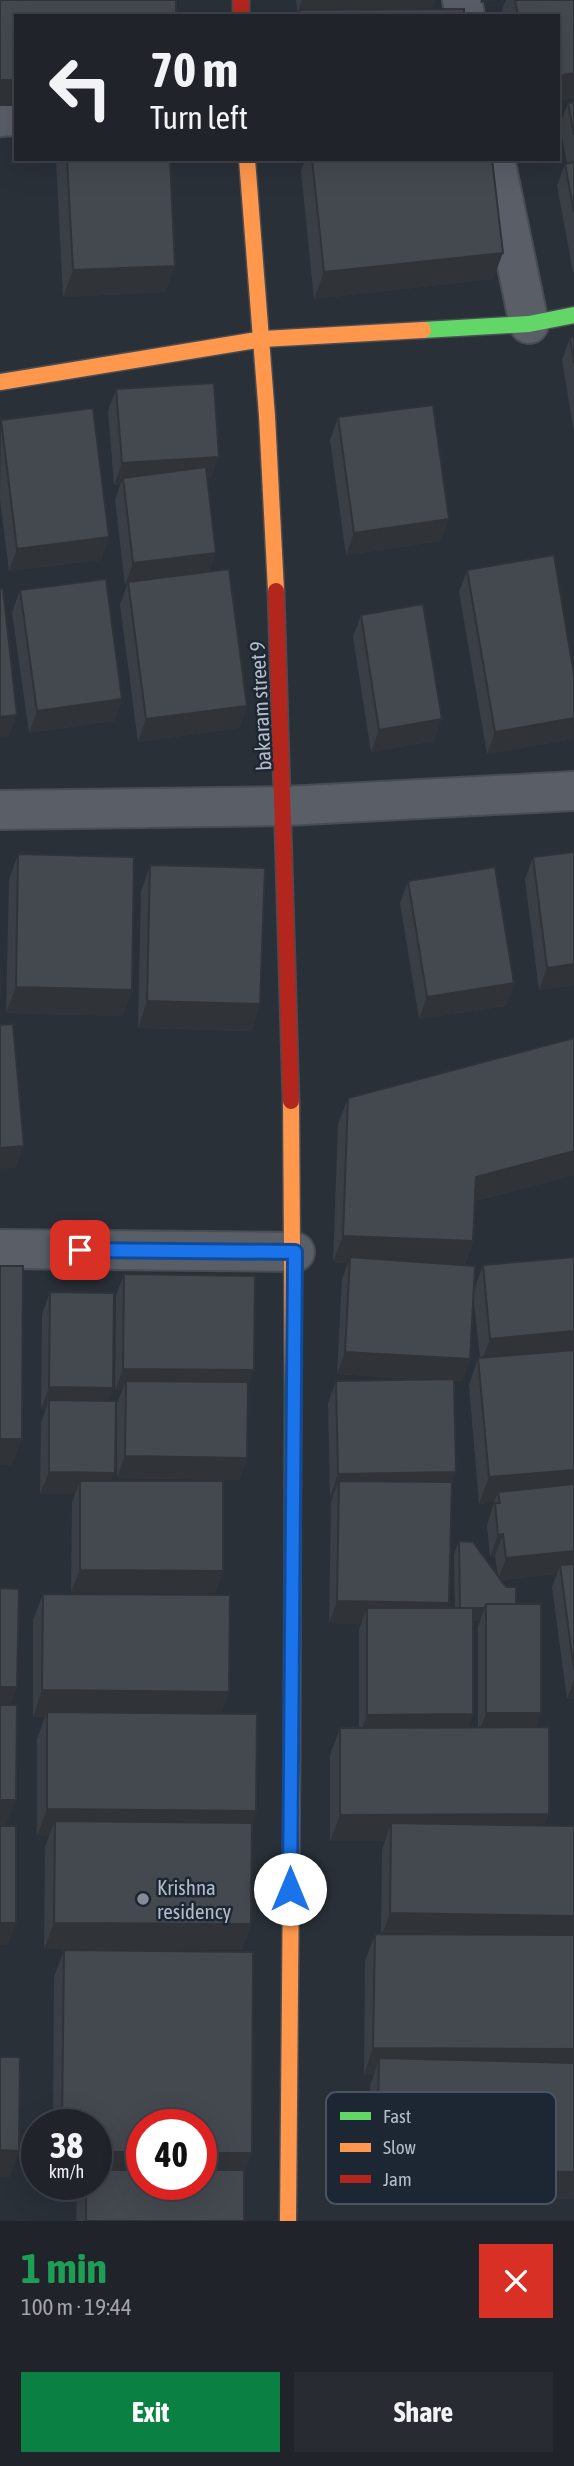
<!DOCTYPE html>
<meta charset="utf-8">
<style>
:root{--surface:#20242a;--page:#282c32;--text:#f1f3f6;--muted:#a2a4a8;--line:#3d4147;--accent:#0b8043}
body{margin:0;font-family:"Asap Condensed",sans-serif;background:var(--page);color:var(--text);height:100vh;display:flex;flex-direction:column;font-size:26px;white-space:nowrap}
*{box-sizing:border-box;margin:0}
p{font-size:23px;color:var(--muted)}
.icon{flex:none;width:38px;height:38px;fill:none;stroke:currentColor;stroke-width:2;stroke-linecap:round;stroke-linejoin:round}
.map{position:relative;height:2221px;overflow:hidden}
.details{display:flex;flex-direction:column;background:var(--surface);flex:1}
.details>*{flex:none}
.hud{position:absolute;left:14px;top:14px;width:546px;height:147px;border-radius:0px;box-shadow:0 7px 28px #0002,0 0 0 2px var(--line);background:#20242a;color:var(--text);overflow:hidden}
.speed{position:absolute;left:21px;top:2109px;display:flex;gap:14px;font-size:35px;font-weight:700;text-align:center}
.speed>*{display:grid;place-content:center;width:91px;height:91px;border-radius:50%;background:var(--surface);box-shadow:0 7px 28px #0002,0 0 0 2px var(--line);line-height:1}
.speed small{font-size:18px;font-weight:400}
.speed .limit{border:10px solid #d22;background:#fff;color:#111}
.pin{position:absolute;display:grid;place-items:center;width:60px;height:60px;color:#fff;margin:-30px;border-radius:14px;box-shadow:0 4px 10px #0006}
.me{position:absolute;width:77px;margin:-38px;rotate:0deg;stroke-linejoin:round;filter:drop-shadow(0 0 5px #0008)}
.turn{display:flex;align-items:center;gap:24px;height:147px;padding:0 21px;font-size:32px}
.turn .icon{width:91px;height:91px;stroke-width:2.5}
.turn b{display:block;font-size:49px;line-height:60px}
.round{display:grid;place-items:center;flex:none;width:74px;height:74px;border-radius:0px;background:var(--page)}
.overview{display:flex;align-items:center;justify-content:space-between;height:119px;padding:0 21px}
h1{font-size:42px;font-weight:700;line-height:52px;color:#1e9e55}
.primary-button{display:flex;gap:14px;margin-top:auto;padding:14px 21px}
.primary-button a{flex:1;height:80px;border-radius:0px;background:var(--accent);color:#fff;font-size:28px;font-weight:700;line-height:80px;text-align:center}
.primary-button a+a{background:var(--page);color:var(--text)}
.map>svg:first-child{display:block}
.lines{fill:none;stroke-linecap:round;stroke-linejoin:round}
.street-casing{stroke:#484c53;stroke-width:42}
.fast-casing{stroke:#484c53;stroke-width:19}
.slow-casing{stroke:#484c53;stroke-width:19}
.jam-casing{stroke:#484c53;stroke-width:19}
.street{stroke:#5a5e66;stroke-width:38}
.fast{stroke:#63d668;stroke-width:16}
.slow{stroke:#ff974d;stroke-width:16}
.jam{stroke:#b3261e;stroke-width:16}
.wall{fill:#3a3f45;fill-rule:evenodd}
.shaded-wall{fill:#303338}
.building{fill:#444950;stroke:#303338;stroke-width:2}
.route-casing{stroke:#114b97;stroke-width:18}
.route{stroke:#1a73e8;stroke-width:12}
.poi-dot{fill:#848b96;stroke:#1d2633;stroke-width:2.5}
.labels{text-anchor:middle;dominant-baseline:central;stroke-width:5;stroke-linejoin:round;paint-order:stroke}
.street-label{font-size:21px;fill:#b4bcc9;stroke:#1d2633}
.poi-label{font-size:21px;fill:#b4bcc9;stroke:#1d2633;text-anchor:start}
.key{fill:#1d2633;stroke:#4a5360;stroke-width:2}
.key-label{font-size:19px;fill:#b4bcc9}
</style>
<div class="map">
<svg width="574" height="2221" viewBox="0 0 574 2221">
<rect width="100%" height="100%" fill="#2a3038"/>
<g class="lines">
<g class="street-casing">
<g id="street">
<path d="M462 0 465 16"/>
<path d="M0 117 16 116"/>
<path d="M495 159 529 324"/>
<path d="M0 810 286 806 574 791"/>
<path d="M0 1249 295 1252"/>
</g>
</g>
<g class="fast-casing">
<g id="fast">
<path d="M423 330 529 324 574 315"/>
<path d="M292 1759 293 1393"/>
</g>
</g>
<g class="slow-casing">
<g id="slow">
<path d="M247 159 267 416 276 591"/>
<path d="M0 382 263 339 423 330"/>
<path d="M291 1101 293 1393"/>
<path d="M288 2221 292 1759"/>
</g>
</g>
<g class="jam-casing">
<g id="jam">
<path d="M241 0V16"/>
<path d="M276 591 291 1101"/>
</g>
</g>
<use href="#street" class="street"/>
<use href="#fast" class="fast"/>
<use href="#slow" class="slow"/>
<use href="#jam" class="jam"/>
</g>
<g class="wall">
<path d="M296 0H435L432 8 389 10 464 16H298Z"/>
<path d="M506 0H574V98L558 101V16H504L502 9Z"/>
<path d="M574 102V272H573L557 186 565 164H567L560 125 568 103Z"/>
<path d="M56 159H170L175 266 165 292 63 297Z"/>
<path d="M305 159H492L493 279 314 299 301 171Z"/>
<path d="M574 337V432L562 360 570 338Z"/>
<path d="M116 389 211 479H207L209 572 247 706 239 728 138 742 120 605 127 585H125L115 500 120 485H114L108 411Z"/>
<path d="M338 417 441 541 346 555 330 440Z"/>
<path d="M1 420 109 537 101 560 9 571 0 500Z"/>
<path d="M467 570 573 739 487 754 459 592Z"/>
<path d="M20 590 122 699 114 721 29 733 12 612Z"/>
<path d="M361 615 434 741 371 752 353 637Z"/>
<path d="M574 852V985L539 990 525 879 533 857Z"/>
<path d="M18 854 132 990 122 1016 6 1013 9 880Z"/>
<path d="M150 865 260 1004 251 1031 138 1028 141 891Z"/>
<path d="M408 881 514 983 506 1006 419 1019 400 903Z"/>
<path d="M574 1038V1175L475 1201 473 1241 465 1265 474 1290 483 1265 574 1257V1699H567L552 1587 557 1574 501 1580 516 1604 541 1713 536 1727 545 1825 574 1826V2199L367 2194 370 2085 374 2075H364L365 1961 375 1934H381L382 1850 385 1841H330V1755L340 1728H359V1630L361 1624 329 1623 331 1503 333 1496 330 1497 328 1403 336 1381 434 1380 337 1374 342 1279 348 1263 333 1262 338 1124 348 1098ZM473 1294 480 1358H478L469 1385 479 1504 494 1502 487 1525 490 1557 495 1556 498 1576 459 1541 454 1554 455 1608H447L449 1603 454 1381H462L470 1359ZM473 1621H480L478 1626V1728H469Z"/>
<path d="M124 1274 248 1387 247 1458 239 1480 117 1478V1403L122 1391H115L116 1296Z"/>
<path d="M50 1292 113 1388 108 1401 115 1473 112 1481 223 1571 215 1593 71 1592 72 1503 75 1494H40L41 1422 46 1409H41L42 1314Z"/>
<path d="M43 1594 221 1714 256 1811 252 1823 251 1924 242 1950 44 1949 45 1847 49 1836 37 1835V1739L45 1717H33V1620Z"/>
<path d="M64 1950 244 2173V2221H76L77 2196 81 2184H96V2124H53L54 1977Z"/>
</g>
<g class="shaded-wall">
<path d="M302 0H435L432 8 300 14V10L298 14H297Z"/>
<path d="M481 0H494L480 3Z"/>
<path d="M574 73V98L558 101V76Z"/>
<rect x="0" y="80" width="16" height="26"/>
<path d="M503 253 493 279 314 299 324 272Z"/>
<path d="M175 266 165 292 63 297 73 270Z"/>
<path d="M219 457 211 479 123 485V478L120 485H114L122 463Z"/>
<path d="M449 519 441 541 346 555 354 533Z"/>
<path d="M109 537 101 560 9 571 17 549Z"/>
<path d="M216 553 208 575 128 582 127 585H125L133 563Z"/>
<path d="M122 699 114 721 29 733 37 711Z"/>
<path d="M247 706 239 728 138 742 146 719Z"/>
<path d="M17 715 9 737 0 738V717Z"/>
<path d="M574 718 573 739 487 754 495 732Z"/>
<path d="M442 719 434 741 371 752 379 730Z"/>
<path d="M574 964V985L539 990 547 968Z"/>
<path d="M514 983 506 1006 419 1019 427 997Z"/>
<path d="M16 987 132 990 122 1016 6 1013Z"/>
<path d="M147 1001 260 1004 251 1031 138 1028Z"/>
<path d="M24 1146 16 1168 0 1169V1148Z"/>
<path d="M574 1151V1175L466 1203 476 1177Z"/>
<path d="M343 1236 473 1241 464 1267 350 1257 348 1263 333 1262Z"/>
<path d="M574 1331V1357L480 1365 490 1339Z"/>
<path d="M345 1352 470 1359 462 1381 337 1374Z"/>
<path d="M123 1369 254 1370 246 1392 126 1381 122 1391H115Z"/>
<path d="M49 1387 113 1388 105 1410 49 1400 46 1409H41Z"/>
<path d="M0 1439H22L12 1465H0Z"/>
<path d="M125 1456 247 1458 239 1480 117 1478Z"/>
<path d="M574 1470V1495L498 1492 494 1502 479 1504 489 1477Z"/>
<path d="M49 1472 115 1473 107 1495 80 1481 75 1494H40Z"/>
<path d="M456 1472 448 1494 339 1481 333 1496 330 1497 338 1474Z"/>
<path d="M503 1534 495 1556 490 1557 498 1535Z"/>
<path d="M574 1551V1572L560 1565 557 1574 498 1580 506 1558Z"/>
<path d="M80 1570 223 1571 215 1593 71 1592Z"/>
<path d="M337 1601 449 1603 441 1625 367 1608 361 1624 329 1623Z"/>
<path d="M460 1608H485L480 1621H455Z"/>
<path d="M574 1680V1699H567Z"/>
<path d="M0 1687H17L8 1713H0Z"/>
<path d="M42 1690 229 1692 220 1718 47 1712 45 1717H33Z"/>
<path d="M486 1713H541L533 1735H478Z"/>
<path d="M473 1714 465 1736 359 1737 367 1715Z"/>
<path d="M0 1800H16L6 1826H0Z"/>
<path d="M47 1809 256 1811 247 1838 55 1821 49 1836 37 1835Z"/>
<path d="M549 1814 540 1840 391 1823 385 1841H330L340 1815Z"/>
<path d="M390 1913 574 1916V1943L380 1940Z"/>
<path d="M0 1923H16L8 1945H0Z"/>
<path d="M54 1923 251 1924 242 1950 44 1949Z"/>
<path d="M373 2048 574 2049V2076L379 2058 374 2075H364Z"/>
<path d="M0 2150 19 2151 10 2177H0Z"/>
<rect x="96" y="2152" width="46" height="27"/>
<path d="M201 2153H252L242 2180 201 2179Z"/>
<path d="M377 2168 574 2172V2199L367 2194Z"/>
</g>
<g class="building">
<path d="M0 0H176V16H16V80H0Z"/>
<path d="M515 0H574V73L558 76V16H518Z"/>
<path d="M464 9V16H300V10Z"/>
<path d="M574 102V135L568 103Z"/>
<path d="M67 159H170L175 266 73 270Z"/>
<path d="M312 159H492L503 253 324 272Z"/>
<path d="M574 162V212L565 164Z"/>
<path d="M574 337V363L570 338Z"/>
<path d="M214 383 219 457 122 463 116 389Z"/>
<path d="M433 405 449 519 354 533 338 417Z"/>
<path d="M93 408 109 537 17 549 1 420Z"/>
<path d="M206 467 216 553 133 563 123 478Z"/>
<path d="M554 555 574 675V718L495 732 467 570Z"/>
<path d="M229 569 247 706 146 719 128 582Z"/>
<path d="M106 579 122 699 37 711 20 590Z"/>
<path d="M0 589H3L17 715 0 717Z"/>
<path d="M423 604 442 719 379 730 361 615Z"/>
<path d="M574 852V964L547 968 533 857Z"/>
<path d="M18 854 134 857 132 990 16 987Z"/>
<path d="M150 865 265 868 260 1004 147 1001Z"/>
<path d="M495 867 514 983 427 997 408 881Z"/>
<path d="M0 968 1 996H0Z"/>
<path d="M13 1024 24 1146 0 1148V1025Z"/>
<path d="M574 1038V1151L476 1177 473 1241 343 1236 348 1098Z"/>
<path d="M350 1257 475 1266 470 1359 345 1352Z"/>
<path d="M574 1257V1331L490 1339 483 1265Z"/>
<path d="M0 1266H23L22 1439H0Z"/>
<path d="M124 1274 255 1276 254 1370 123 1369Z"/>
<path d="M50 1292 114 1293 113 1388 49 1387Z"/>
<path d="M574 1350V1470L489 1477 478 1358Z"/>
<path d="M454 1379 456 1472 338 1474 336 1381Z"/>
<path d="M126 1381 248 1382 247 1458 125 1456Z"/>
<path d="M49 1400 116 1401 115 1473 49 1472Z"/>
<path d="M80 1481H223V1571L80 1570Z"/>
<path d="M339 1481 452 1482 449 1603 337 1601Z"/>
<path d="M574 1484V1551L506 1558 503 1534 498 1535 495 1503H500L498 1492Z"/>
<path d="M459 1541 473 1542 506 1587H516V1604H486L485 1608H460Z"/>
<path d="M574 1564V1670L560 1565Z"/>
<path d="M0 1588 19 1589 17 1687H0Z"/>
<path d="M43 1594 230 1595 229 1692 42 1690Z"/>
<rect x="486" y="1604" width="55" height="109"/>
<path d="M367 1608H473V1714L367 1715Z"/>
<path d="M0 1705H17L16 1800H0Z"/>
<path d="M47 1712 257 1714 256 1811 47 1809Z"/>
<path d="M549 1727V1814L340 1815V1728Z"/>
<path d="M55 1821 252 1823 251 1924 54 1923Z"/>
<path d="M391 1823 574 1826V1916L390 1913Z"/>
<rect x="0" y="1826" width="16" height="97"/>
<path d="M375 1934 574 1935V2049L373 2048Z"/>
<path d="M64 1950 253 1952 252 2153H201V2124H142V2152H96V2124H62Z"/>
<path d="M0 2057H20L19 2151 0 2150Z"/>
<path d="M379 2058 574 2063V2172L377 2168Z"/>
<path d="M96 2170H142V2184H201V2170H244V2221H86V2184H96Z"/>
</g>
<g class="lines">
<g class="route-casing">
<path id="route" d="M80 1250 295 1252 290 1889"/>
</g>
<use href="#route" class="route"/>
</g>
<circle class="poi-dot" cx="143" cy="1899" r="7"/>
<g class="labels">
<g class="street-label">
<text transform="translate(260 706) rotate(-93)">bakaram street 9</text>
</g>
<g class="poi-label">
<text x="157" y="1887">Krishna<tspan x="157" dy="24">residency</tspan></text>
</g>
</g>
<rect x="326" y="2092" width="230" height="112" rx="10" class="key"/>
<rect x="340" y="2112" width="31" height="8" fill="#63d668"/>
<rect x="340" y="2143" width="31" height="9" fill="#ff974d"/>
<rect x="340" y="2175" width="31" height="8" fill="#b3261e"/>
<g class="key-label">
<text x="383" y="2123">Fast</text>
<text x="383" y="2154">Slow</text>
<text x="383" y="2186">Jam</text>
</g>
</svg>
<div class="speed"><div>38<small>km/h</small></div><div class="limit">40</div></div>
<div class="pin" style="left:80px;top:1250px;background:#d93025"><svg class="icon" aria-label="arrive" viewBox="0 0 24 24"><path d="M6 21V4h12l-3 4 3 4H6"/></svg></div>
<svg class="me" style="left:290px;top:1889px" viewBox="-20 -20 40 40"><circle r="19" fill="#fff"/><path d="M0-13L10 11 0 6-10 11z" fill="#1a73e8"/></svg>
<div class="hud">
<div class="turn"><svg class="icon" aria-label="left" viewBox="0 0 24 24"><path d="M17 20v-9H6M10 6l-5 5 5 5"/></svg><div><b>70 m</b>Turn left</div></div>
</div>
</div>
<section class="details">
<div class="overview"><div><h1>1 min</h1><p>100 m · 19:44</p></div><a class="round" style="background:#d93025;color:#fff"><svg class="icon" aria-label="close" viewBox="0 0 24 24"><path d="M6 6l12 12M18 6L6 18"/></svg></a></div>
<div class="primary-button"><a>Exit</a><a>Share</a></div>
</section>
